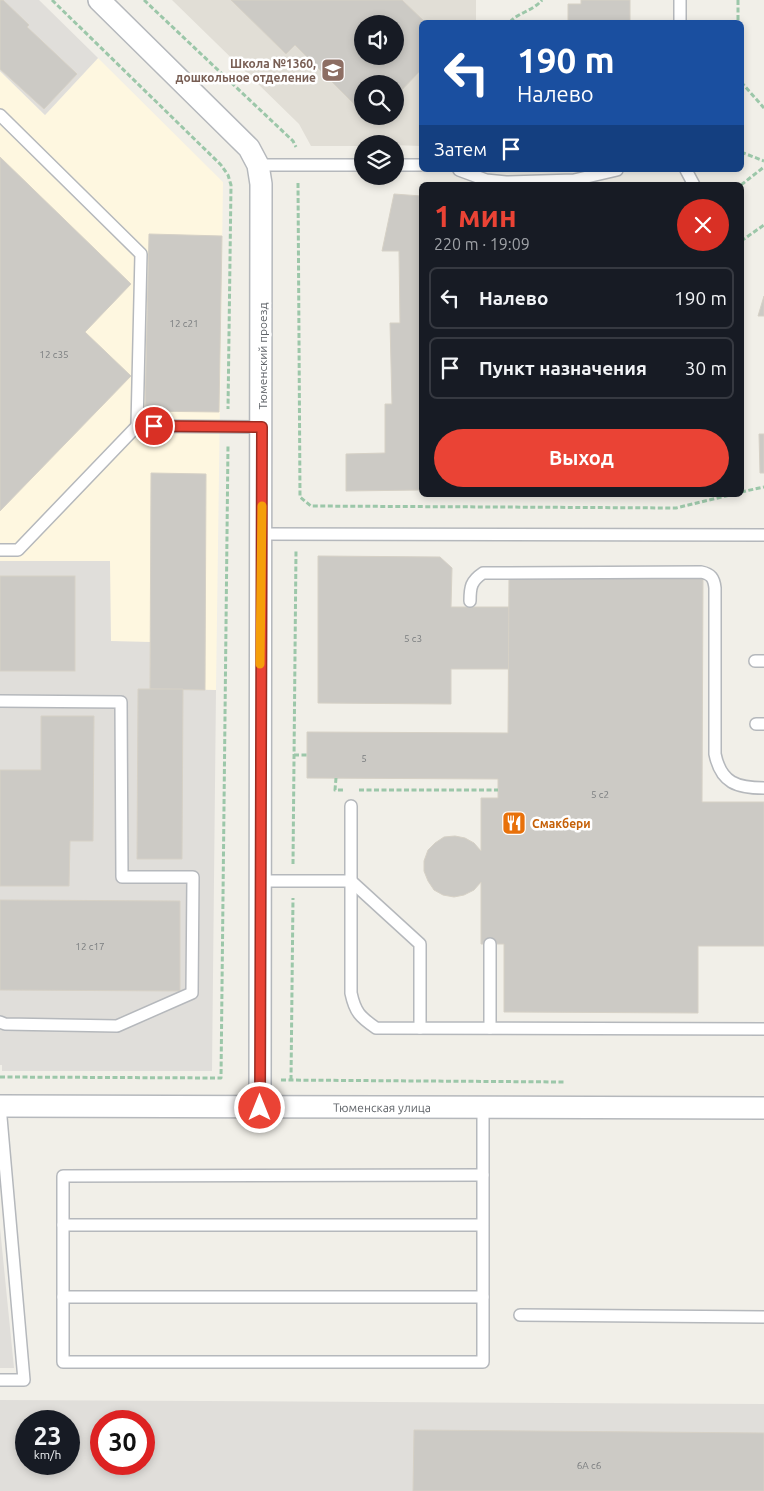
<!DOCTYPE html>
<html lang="ru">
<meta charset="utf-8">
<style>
:root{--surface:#171b24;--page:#20242c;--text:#f1f3f6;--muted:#9ea1a6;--line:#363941;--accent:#ea4335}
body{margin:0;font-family:Ubuntu,sans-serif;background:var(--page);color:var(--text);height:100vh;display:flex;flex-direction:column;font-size:19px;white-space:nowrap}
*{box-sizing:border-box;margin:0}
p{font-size:16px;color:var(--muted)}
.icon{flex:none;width:28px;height:28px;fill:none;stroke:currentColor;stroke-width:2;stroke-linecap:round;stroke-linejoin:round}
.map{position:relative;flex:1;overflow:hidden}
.panel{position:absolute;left:419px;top:182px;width:325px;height:315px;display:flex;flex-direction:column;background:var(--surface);border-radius:8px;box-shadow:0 2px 8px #0003}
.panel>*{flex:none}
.top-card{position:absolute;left:419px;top:20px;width:325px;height:152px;border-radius:8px;box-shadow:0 2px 8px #0003;background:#1a4fa0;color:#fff;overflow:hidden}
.fabs{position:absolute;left:354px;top:15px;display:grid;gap:10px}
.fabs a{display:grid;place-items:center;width:50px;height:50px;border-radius:50%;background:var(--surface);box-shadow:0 2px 8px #0003;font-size:25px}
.speed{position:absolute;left:15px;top:1410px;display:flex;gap:10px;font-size:25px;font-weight:700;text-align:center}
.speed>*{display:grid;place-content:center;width:65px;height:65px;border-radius:50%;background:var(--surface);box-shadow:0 2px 8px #0003;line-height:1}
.speed small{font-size:12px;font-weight:400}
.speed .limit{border:8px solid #d22;background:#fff;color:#111}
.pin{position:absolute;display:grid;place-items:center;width:42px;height:42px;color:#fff;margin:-21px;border:2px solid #fff;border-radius:50%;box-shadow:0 1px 5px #0007}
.me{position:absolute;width:55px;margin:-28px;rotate:0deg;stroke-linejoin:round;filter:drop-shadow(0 0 4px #0008)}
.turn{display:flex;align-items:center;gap:18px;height:105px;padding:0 15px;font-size:22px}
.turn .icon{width:65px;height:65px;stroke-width:2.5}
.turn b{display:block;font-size:35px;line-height:42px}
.then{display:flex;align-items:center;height:48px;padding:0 15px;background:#0003;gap:10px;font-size:19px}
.round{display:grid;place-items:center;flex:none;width:52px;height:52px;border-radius:26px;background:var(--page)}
.summary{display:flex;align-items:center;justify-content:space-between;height:85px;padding:0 15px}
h1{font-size:30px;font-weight:600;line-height:38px;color:var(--accent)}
.cta{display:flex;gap:10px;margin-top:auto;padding:10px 15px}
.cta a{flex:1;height:58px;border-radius:30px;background:var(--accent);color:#fff;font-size:20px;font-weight:600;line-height:58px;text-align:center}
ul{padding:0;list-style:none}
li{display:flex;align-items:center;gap:15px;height:62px;margin:0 10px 8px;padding:0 5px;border:2px solid var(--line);border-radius:8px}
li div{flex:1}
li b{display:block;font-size:19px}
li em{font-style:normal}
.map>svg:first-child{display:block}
.commercial{fill:#fef7e0}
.industrial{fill:#e0deda;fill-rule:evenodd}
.education{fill:#e1ded6;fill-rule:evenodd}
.building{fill:#cccac5;stroke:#d6d1c6;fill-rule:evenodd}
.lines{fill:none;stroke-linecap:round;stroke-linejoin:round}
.service-casing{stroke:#b5b8bc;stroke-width:14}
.minor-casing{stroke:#b5b8bc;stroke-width:24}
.path{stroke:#9cc7a9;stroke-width:3;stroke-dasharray:5 2.5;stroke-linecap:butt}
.service{stroke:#fff;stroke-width:11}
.minor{stroke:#fff;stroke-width:21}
.route-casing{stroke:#982c22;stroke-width:12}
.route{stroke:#ea4335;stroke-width:9}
.slow{stroke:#f59e0b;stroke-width:9}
.labels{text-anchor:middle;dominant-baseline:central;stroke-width:5;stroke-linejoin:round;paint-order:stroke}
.number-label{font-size:10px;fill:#7a7d7f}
.education-label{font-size:12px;font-weight:bold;fill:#785e54;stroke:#fff;text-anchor:end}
.street-label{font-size:12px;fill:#5f6368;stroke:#fff}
.food-label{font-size:12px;font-weight:bold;fill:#c56008;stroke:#fff;text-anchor:start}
</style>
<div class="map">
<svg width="764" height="1491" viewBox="0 0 764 1491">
<rect width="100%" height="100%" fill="#f1efe8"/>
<path class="commercial" d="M98 58 223 182 216 690 150 689 110 641V561H0V71L45 115Z"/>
<g class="industrial">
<path d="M0 0H39L98 58 45 115 0 71Z"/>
<path d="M0 561H110L111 641 150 642V689L216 690 212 1071H2V1065H0Z"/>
<path d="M0 1228 14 1368H0Z"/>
<path d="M0 1400 764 1404V1491H0ZM26 1421H69V1464H26ZM101 1421H144V1464H101Z"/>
</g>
<path class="education" d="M172 0H476V22H421V146L362 144V146H311L299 124ZM362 24H395V56H362ZM362 84H395V116H362Z"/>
<g class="building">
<path d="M0 0H3L29 25 27 27 77 74 44 109 0 69Z"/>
<path d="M231 0H402L425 22H421V70L395 97V84H362V112L295 45 286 54ZM362 24H395V56H362Z"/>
<path d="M581 0H630V22H554H568V4H581Z"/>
<path d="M0 157 131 284 85 332 131 376 0 511Z"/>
<path d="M394 194 421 196V490L346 491V454L385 453V404H392L390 323H400L399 251H382Z"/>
<path d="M149 234 222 236 219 412 145 411Z"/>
<path d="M764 296V316H758Z"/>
<path d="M759 434H764V473H760Z"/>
<path d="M151 473 206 474 205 690 150 689Z"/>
<path d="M318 556 440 557 452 568 451 607H509V669H451V704L318 703Z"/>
<rect x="0" y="576" width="75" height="95"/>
<path d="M509 576 703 577 702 802H764V946H698V1013L504 1012V944H481V882L474 890 464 895 454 897 443 895 434 890 428 881 424 871V861L428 850 435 843 444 837 455 836 465 838 474 843 481 851V798H498V779L307 778V732L508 733Z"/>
<path d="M138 689H183L182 859H137Z"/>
<path d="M41 716H94L93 841H70L69 886H0V770H41Z"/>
<path d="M0 900 180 901V991L0 990Z"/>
<path d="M414 1430 764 1433V1491H413Z"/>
</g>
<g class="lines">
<g class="service-casing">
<g id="service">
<path d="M680 22V0"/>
<path d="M0 115 141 254 137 426 262 427"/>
<path d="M258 165H362"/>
<path d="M395 165H421"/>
<path d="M459 170 486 180 506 182 574 180 617 170"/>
<path d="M686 170 694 185"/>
<path d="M261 534 764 535"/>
<path d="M0 550H18L137 426"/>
<path d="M470 601C470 587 471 581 483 573L701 572C711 574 714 578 715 588V754C721 783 737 788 764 788"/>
<path d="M755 661H764"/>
<path d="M0 701 121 702 122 877H193L192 993 117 1026 5 1024 0 1022"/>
<path d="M756 724H764"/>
<path d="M351 806V993C355 1012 360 1017 376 1028L764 1029"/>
<path d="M260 881H351L420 944V1028"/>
<path d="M490 944V1028"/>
<path d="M483 1108C483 1171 483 1234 483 1297H63V1225H483"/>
<path d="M63 1225V1176L483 1175"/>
<path d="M63 1297V1362H483V1297"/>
<path d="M520 1315 764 1317"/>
<path d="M0 1380H24L0 1106"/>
</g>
</g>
<g class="minor-casing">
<g id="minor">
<path d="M99 0 249 148 258 165 261 184 260 1108"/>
<path id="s1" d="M0 1106 764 1108"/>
</g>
</g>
<g class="path">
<path d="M52 0 221 165 228 175 231 185 228 409"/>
<path d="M144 0 293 141 296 147"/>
<path d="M738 0V22"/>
<path d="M510 22C519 12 533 11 542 0"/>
<path d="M741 82 764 108"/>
<path d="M741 152 764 161"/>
<path d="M298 183 300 497 311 506 676 508 730 495"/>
<path d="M741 185 764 167"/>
<path d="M741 241 764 225"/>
<path d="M741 492 764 487"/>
<path d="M294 755H307"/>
<path d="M336 778 335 790H343"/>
<path d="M359 790H498"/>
<path d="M293 864 296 550"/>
<path d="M0 1077 221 1078 228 445"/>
<path d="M281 1080 565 1082"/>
<path d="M291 1080 293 898"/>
</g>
<use href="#service" class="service"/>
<use href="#minor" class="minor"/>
</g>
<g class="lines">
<g class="route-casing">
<path id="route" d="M154 426 262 427 260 1108"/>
</g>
<use href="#route" class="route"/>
<path class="slow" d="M260 664 262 506"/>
</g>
<defs>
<g id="school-square" transform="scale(1.25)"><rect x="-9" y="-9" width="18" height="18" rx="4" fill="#8d6e63" stroke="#fff"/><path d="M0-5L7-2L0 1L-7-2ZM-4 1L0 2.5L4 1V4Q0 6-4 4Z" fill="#fff"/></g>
<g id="restaurant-square" transform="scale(1.25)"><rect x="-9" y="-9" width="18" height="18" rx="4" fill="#e8710a" stroke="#fff"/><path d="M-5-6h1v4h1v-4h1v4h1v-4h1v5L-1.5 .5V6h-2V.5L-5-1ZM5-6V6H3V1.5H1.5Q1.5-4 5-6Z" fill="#fff"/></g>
</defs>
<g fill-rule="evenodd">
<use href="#school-square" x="333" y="70"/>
<use href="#restaurant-square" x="514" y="823"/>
</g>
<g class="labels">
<g class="number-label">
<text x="184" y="323">12 с21</text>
<text x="54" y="354">12 с35</text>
<text x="413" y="638">5 с3</text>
<text x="364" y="758">5</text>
<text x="600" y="794">5 с2</text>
<text x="90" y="946">12 с17</text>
<text x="589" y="1465">6А с6</text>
</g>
<g class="education-label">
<text x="316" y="63">Школа №1360,<tspan x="316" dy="14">дошкольное отделение</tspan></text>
</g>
<g class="street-label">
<text transform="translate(262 356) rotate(-90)">Тюменский проезд</text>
<text stroke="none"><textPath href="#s1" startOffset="382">Тюменская улица</textPath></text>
</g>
<g class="food-label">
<text x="532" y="823">Смакбери</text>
</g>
</g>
</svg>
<div class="fabs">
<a><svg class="icon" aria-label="sound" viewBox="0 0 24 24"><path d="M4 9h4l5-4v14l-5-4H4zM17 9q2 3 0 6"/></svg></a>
<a><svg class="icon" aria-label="search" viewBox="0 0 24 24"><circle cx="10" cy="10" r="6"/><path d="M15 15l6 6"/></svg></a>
<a><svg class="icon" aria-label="layers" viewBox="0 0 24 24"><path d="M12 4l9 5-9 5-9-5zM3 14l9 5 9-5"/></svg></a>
</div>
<div class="speed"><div>23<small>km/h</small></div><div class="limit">30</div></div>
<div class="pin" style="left:154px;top:426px;background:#d93025"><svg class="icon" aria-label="arrive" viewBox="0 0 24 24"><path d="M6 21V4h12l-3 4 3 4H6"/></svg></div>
<svg class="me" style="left:260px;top:1108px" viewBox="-20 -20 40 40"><circle r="17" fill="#ea4335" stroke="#fff" stroke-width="3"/><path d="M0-11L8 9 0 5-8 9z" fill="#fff"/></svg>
<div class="top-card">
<div class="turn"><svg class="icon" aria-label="left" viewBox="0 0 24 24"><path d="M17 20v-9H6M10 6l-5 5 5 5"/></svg><div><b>190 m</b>Налево</div></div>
<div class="then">Затем<svg class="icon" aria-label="arrive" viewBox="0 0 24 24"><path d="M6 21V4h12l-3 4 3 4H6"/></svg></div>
</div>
<section class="panel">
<div class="summary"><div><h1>1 мин</h1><p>220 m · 19:09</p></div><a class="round" style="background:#d93025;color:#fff"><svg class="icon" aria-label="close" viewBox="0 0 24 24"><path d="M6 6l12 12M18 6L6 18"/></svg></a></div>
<ul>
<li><svg class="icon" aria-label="left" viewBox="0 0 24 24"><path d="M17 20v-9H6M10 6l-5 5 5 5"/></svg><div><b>Налево</b></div><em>190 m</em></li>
<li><svg class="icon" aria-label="arrive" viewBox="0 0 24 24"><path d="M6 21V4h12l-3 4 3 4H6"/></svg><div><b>Пункт назначения</b></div><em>30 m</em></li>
</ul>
<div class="cta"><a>Выход</a></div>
</section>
</div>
